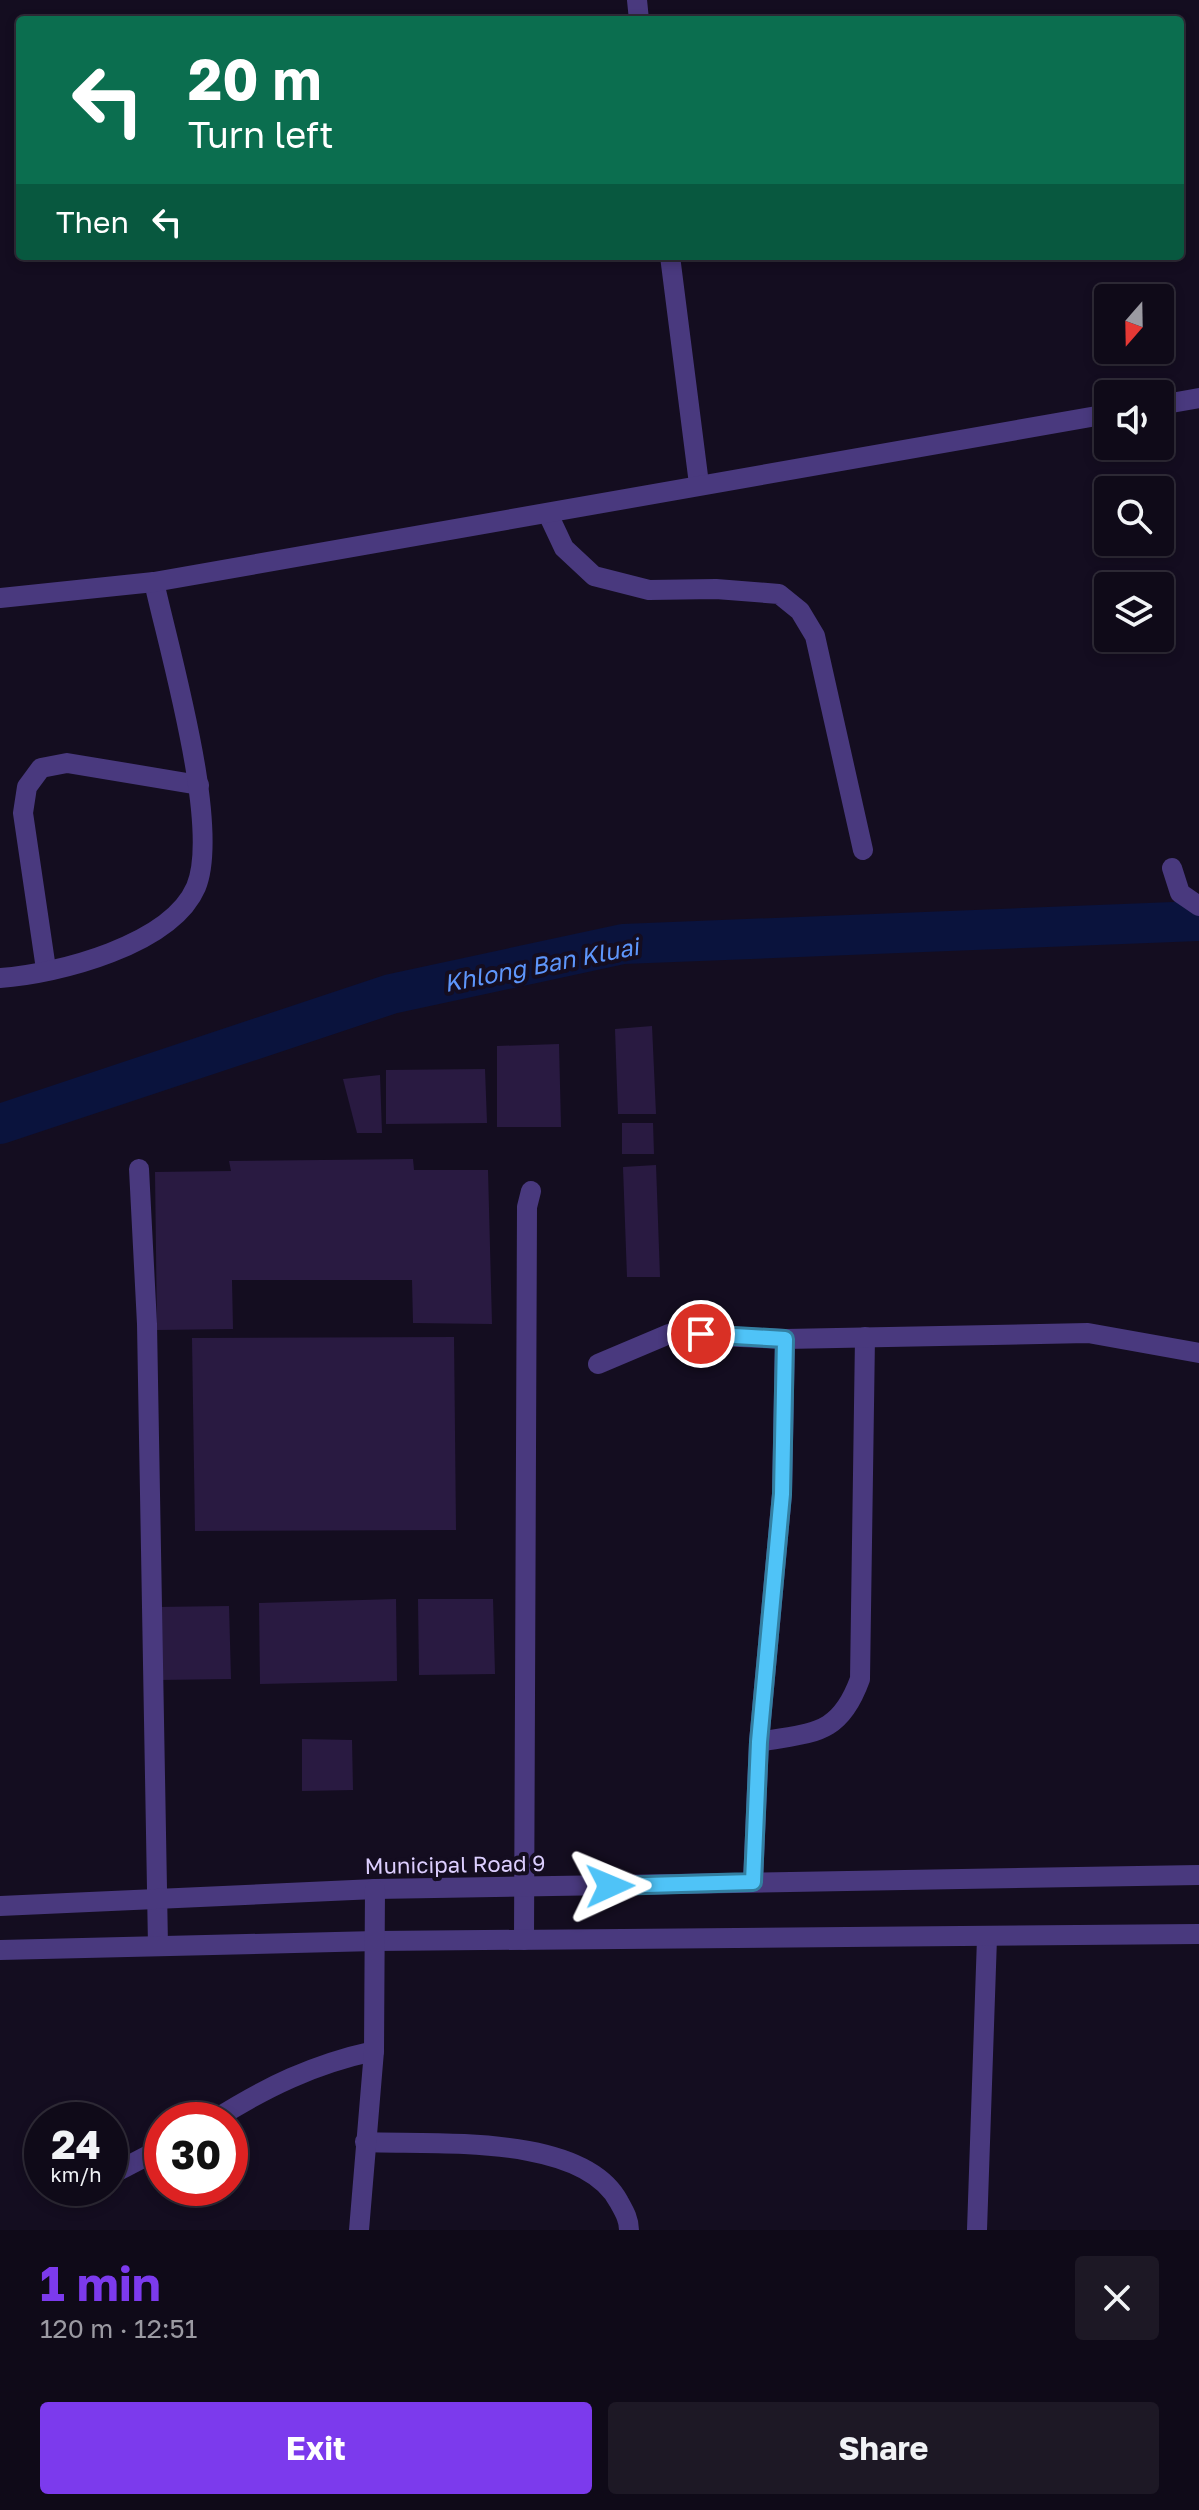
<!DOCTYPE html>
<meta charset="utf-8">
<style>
:root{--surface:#0f0a18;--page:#1d1825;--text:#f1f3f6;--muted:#9b9aa2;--line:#2f2b37;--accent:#7c3aed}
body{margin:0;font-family:"Golos Text",sans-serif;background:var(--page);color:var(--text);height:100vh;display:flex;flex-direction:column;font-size:30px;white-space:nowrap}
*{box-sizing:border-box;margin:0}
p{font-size:26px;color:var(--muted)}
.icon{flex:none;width:44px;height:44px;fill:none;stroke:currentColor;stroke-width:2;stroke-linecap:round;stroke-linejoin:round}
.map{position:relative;height:2230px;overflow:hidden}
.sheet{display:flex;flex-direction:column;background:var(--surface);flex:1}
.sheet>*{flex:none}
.guide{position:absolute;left:16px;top:16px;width:1168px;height:244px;border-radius:8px;box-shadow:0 4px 12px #0003,0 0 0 2px var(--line);background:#0b6e4f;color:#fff;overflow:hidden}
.needle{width:52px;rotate:200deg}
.buttons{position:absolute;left:1094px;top:284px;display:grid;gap:16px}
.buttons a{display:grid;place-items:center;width:80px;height:80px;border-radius:8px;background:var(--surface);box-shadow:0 4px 12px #0003,0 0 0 2px var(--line);font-size:40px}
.speed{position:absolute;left:24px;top:2102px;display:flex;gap:16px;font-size:40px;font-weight:700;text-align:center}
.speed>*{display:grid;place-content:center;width:104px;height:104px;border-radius:50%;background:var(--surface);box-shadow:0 4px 12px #0003,0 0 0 2px var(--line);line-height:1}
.speed small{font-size:20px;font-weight:400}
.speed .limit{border:12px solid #d22;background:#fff;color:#111}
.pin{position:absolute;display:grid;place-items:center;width:68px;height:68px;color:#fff;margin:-34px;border:4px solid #fff;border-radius:50%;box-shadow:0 2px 8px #0007}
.me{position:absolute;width:88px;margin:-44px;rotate:89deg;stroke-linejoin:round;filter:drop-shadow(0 0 6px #0008)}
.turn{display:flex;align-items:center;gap:28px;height:168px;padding:0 40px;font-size:36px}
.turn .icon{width:104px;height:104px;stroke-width:2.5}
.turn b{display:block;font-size:56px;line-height:68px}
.then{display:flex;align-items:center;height:76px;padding:0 40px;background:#0003;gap:16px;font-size:30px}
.round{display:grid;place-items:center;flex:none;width:84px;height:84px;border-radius:8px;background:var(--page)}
.overview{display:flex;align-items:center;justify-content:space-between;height:136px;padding:0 40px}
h1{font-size:48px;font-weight:700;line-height:60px;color:var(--accent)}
.button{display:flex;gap:16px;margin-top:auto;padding:16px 40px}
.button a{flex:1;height:92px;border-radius:8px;background:var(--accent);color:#fff;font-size:32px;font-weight:700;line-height:92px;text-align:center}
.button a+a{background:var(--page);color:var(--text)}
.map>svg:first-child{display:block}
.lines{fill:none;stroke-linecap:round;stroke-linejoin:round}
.canal{stroke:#0a133d;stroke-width:40}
.building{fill:#291a41}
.lane{stroke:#49397e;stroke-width:20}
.street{stroke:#49397e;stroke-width:20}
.route-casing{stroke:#337fa1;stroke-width:20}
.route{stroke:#4fc3f7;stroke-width:14}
.labels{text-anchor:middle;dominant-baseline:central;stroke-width:8;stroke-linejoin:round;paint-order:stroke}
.street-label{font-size:22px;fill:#dccefe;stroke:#140d20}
.water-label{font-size:24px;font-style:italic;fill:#5e96fb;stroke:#140d20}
</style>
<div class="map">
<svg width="1199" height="2230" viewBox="0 0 1199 2230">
<rect width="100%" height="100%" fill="#140d20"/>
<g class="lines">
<path class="canal" d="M0 1124 391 994 623 944 1199 921"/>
</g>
<g class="building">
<path d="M652 1026 656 1114H618L615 1029Z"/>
<path d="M559 1044 561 1127H497V1046Z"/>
<path d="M485 1069 487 1123 386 1124V1070Z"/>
<path d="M380 1075 382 1133H357L343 1079Z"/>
<path d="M622 1123H653L654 1154H622Z"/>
<path d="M413 1159 414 1170H488L492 1324 413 1323 412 1280H232L233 1329 157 1330 155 1172 231 1171 229 1161Z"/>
<path d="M656 1165 660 1277H627L623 1167Z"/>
<path d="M454 1337 456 1530 195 1531 192 1338Z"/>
<path d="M396 1599 397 1681 260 1684 259 1603Z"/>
<path d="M418 1599H493L495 1674 419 1675Z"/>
<path d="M229 1606 231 1679 157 1680 156 1607Z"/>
<path d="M302 1739 352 1740 353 1790 302 1791Z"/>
</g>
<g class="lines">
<g class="lane">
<path d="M548 514 564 548 594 576 649 590 716 589 779 594 800 611 815 636 863 850"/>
<path d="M46 969 23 813 27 787 41 768 67 763 199 785"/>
<path d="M0 978C58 974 171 945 196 887 221 827 169 650 154 582"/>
<path d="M139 1169 147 1324 158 1946"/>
<path d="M598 1364 669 1334 785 1339"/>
<path d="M759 1742C812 1732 839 1737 860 1679L865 1337"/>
<path d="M753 1882 759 1742 782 1494 785 1339 1088 1333 1199 1353"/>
<path d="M524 1940 527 1207 531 1191"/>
<path d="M214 2120C266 2087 314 2064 374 2051"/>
<path d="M365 2142C433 2145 583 2133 619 2202 624 2211 629 2219 629 2230"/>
<path d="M110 2175 162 2148"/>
<path d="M977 2230 987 1938"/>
</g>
<g class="street">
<path d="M637 0 639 20"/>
<path d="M670 256 699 484"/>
<path d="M1160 405 1199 398"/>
<path d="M0 598 154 582 1108 414"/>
<path d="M1172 868 1180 893 1199 906"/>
<path d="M0 1906 375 1889 1199 1875"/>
<path d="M0 1950 376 1941 1199 1934"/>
<path d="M359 2230 374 2051 375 1889"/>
</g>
</g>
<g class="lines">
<g class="route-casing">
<path id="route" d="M610 1886 753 1882 759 1742 782 1494 785 1339 701 1334"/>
</g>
<use href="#route" class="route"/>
</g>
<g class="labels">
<g class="street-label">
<text transform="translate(455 1864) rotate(-1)">Municipal Road 9</text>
</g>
<g class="water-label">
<text transform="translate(541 964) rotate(-11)">Khlong Ban Kluai</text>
</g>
</g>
</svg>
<div class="buttons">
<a><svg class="needle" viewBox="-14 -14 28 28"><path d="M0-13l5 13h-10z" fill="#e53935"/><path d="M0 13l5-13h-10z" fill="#9b9aa2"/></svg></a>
<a><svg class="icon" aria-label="sound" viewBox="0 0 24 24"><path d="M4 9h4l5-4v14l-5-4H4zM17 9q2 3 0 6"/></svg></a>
<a><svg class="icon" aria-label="search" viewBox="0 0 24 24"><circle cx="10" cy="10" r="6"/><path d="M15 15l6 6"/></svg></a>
<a><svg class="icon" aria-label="layers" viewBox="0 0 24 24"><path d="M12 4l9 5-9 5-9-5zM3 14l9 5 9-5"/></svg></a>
</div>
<div class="speed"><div>24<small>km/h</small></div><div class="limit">30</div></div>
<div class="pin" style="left:701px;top:1334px;background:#d93025"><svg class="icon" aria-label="arrive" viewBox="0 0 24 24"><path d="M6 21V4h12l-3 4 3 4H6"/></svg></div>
<svg class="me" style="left:610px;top:1886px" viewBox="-20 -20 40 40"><path d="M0-17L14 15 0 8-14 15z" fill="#4fc3f7" stroke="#fff" stroke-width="4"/></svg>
<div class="guide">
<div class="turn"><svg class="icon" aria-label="left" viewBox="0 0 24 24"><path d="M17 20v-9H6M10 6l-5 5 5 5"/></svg><div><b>20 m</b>Turn left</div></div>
<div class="then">Then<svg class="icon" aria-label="left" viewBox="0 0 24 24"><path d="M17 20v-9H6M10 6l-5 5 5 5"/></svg></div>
</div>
</div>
<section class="sheet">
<div class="overview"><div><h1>1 min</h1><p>120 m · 12:51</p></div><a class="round"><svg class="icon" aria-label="close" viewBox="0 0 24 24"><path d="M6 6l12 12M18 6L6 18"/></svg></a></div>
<div class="button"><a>Exit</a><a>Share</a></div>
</section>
